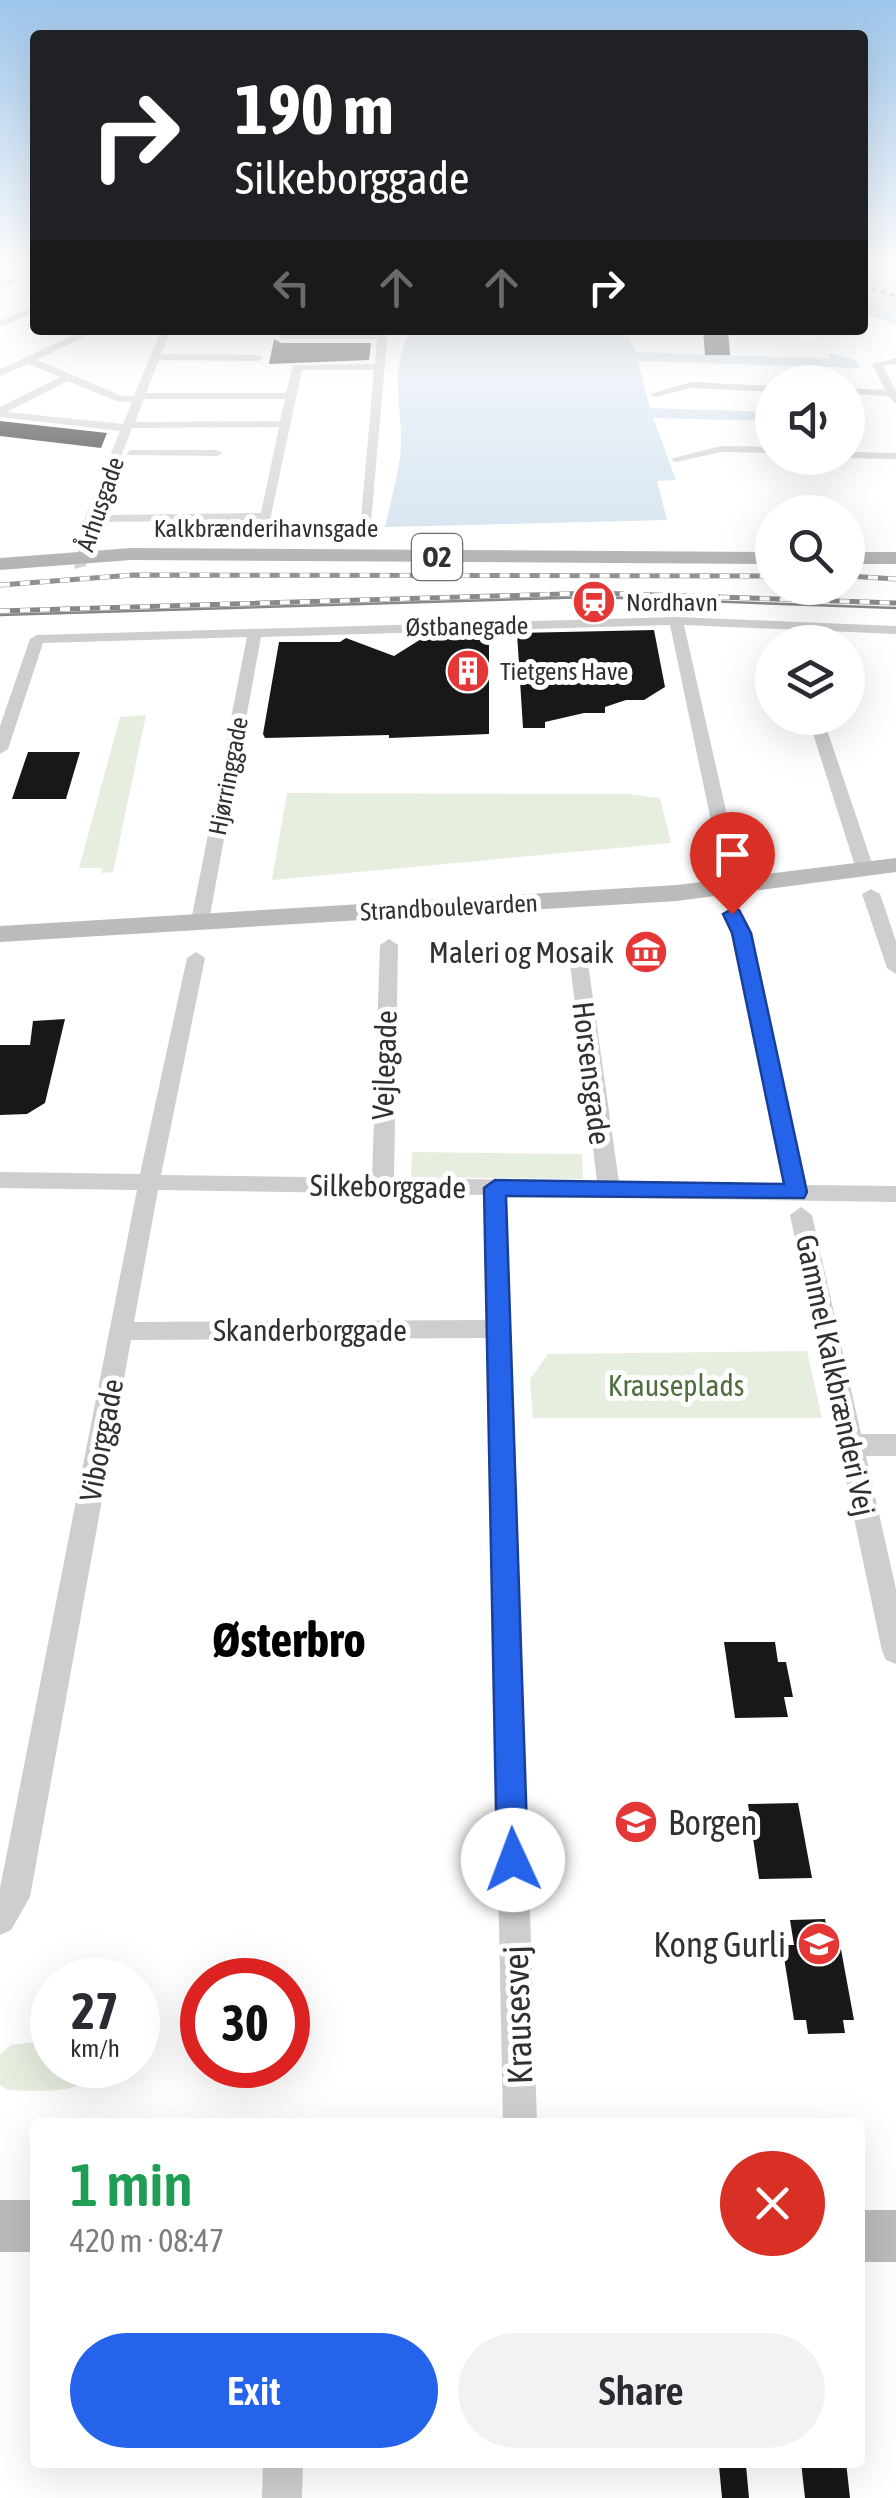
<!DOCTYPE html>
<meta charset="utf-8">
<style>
:root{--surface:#fff;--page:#f2f2f3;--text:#2b2b33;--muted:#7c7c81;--accent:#2563eb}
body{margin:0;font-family:"Asap Condensed",sans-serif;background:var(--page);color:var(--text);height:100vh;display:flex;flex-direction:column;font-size:38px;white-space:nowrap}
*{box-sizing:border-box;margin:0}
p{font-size:32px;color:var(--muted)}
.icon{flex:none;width:55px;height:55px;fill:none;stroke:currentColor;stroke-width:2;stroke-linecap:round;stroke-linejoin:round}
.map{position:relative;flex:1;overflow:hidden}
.panel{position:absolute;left:30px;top:2118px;width:835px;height:350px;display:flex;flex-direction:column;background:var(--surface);border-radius:10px;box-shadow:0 10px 40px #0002}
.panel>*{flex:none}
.banner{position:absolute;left:30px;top:30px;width:838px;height:305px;border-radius:10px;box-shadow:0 10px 40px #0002;background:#202124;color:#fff;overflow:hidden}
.tools{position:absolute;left:755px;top:365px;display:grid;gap:20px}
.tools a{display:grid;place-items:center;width:110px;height:110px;border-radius:50%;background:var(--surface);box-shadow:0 10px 40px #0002;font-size:50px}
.speed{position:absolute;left:30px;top:1958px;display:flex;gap:20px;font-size:50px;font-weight:700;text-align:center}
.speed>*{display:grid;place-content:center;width:130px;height:130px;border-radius:50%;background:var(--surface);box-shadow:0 10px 40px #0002;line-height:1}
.speed small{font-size:25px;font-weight:400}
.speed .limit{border:15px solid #d22;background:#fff;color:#111}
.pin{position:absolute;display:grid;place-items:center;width:85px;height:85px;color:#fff;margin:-102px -42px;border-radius:50% 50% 50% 0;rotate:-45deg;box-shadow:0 0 10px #0007}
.pin .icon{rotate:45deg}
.me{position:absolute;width:110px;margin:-55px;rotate:358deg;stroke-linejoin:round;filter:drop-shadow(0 0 8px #0008)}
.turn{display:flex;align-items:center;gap:35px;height:210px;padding:0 40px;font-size:45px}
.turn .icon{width:130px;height:130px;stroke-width:2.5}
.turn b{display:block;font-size:70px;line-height:85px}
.lanes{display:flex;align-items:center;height:95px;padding:0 40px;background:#0003;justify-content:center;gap:50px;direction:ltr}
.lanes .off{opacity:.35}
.round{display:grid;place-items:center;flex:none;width:105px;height:105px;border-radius:52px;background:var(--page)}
.head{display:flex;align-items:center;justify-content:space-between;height:170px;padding:0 40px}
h1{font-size:60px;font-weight:600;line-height:75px;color:#1e9e55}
.primary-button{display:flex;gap:20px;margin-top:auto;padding:20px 40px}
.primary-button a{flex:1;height:115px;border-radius:60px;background:var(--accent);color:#fff;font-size:40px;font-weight:600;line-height:115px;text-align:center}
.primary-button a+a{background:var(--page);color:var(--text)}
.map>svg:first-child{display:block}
.green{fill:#e6eee0}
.water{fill:#cddeed}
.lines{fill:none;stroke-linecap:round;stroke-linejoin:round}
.ferry{stroke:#3e6c94;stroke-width:2.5;stroke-dasharray:5 5;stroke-linecap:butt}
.building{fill:#181818}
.street{fill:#cecece;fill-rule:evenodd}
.secondary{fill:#bbb;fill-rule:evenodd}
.primary{fill:#a9a9a9;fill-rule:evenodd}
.tram{stroke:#868686;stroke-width:2.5}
.rail-casing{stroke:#868686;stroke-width:5}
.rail{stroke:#fff;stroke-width:4;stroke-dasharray:10;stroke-linecap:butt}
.route{fill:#2563eb;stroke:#184099;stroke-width:2.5}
.labels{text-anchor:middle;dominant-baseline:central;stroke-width:10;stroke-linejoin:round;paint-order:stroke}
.far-street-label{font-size:25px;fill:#313131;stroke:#fff}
.far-poi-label{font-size:25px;fill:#313131;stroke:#fff;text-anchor:start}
.shield{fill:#fff;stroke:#6f6f6f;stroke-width:2.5}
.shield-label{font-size:28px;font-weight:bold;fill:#313131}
.poi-label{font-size:30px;fill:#313131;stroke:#fff;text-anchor:end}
.street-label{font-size:30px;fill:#313131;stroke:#fff}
.park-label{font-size:30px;fill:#506e3e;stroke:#fff}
.near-poi-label{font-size:35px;fill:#313131;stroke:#fff;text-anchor:start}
.near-street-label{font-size:35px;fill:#313131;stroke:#fff}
.near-district-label{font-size:48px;font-weight:bold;fill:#000;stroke:#fff}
</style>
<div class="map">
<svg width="896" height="2498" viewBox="0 0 896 2498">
<rect width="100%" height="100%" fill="#fff"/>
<g class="green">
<path d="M146 715 113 872 101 873 102 868H79L120 717Z"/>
<path d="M287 793 628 794 660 798 671 843 272 880Z"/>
<path d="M412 1152 582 1154 583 1179 411 1177Z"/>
<path d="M807 1351 822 1418H533L530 1379 548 1354Z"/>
<path d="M52 2040V2065H99C85 2098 38 2090 8 2090L0 2085V2054L11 2045Z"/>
</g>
<g class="water">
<path d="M863 262H896V324L863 314Z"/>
<path d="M410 330H627L635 352 831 359 828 353 855 360 860 368 638 361 650 408 772 412V421L653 418 676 480 657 481 667 520 385 527C391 498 403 462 401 432 399 385 391 377 410 330Z"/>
</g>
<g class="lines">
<path class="ferry" d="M862 284 896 297"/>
</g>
<g class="building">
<path d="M703 330H728L730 355H705Z"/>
<path d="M274 339 281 343H371L369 360 269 364Z"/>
<path d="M0 421 107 433 101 448 0 436Z"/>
<path d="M654 630 665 687 644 700H626L605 707V713H584L545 722V728H523L517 633Z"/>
<path d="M489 634V734L389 738V735L265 738 263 734 279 642H340L346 638 394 656 426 636Z"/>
<path d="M28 752H80L66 799H12Z"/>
<path d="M65 1019 45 1103 27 1114 0 1115V1045H30L33 1021Z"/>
<path d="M724 1642H775L778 1662H786L793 1697H784L788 1717 735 1718Z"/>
<path d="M798 1803 812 1878 759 1879 748 1804Z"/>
<path d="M825 1919 830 1944H840L854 2020H843L845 2033 808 2034 806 2020H794L782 1945H794L790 1920Z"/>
<path d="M801 2462H846L850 2498H805Z"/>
<path d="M719 2466H746L749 2498H722Z"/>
</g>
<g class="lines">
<g class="street">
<path d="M0 276 14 279 16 281 0 290Z"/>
<path d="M35 306V312L0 327V321Z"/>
<path d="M85 330H98L37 360 122 396H134L161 330H288L287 333 388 330 370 533 360 530 374 370H302L270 520 102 522 100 519 106 515 261 513 279 427 132 428 98 515 86 566 74 569 86 515 120 431 0 417V407L60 377 28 364 0 376V369ZM277 334 281 339H377L375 364 293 365 286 393H146L159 360 259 361 264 358 259 355 161 354 169 335ZM68 381 116 401 132 402 123 424 7 412ZM144 399H285L280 421 135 422Z"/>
<path d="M896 358V364L883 366 896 391V404L888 396 848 394V388L885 390 872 364Z"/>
<path d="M691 382 772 386V392L691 388 655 397 650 394Z"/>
<path d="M721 446 772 447V453L721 452 676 462 670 459Z"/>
<path d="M130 450H217L223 453 217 456 126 455Z"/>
<path d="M848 452 896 453V459L844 458Z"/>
<path d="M676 617 896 626V634L684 625 738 864 750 887 741 892 735 891 720 864 670 625 261 637 209 921 200 926 191 921 247 637 43 643 8 749 0 754V726L30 639 37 635Z"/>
<path d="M808 718H823L874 869 871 873 865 874 856 869Z"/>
<path d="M871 889 880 894 896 941V974L887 968 862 894Z"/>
<path d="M733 909 739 910 751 933 806 1185 896 1186V1202L506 1196 537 2122H503L487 1338 131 1340 30 1897 11 1930 0 1935V1888L137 1190 0 1188V1172L140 1174 187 958 196 952 205 958 161 1175 372 1178 380 945 389 939 398 945 394 1178 597 1181 569 956 578 950 587 956 619 1182 784 1184 733 933 724 914ZM158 1190 484 1195 487 1320 134 1322Z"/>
<path d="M801 1207 812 1215 861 1434H896V1456H866L896 1589V1664L886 1660 882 1651 790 1215Z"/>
<path d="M263 2462H303L302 2498H262Z"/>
</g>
<g class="secondary">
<path d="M896 858V872L677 901 0 942V926L677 885Z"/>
<rect x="0" y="2200" width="35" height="52"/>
<rect x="860" y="2210" width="36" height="52"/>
</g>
<g class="primary">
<path d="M131 548 772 552V564L131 560 0 570V558Z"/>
<rect x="848" y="552" width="48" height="12"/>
</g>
<path class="tram" d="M0 615 593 597 896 608"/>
<g class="rail-casing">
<g id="rail">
<path d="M848 576 896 579"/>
<path d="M0 585 133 575 772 576"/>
<path d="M0 611 595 593 896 603"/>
</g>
</g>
<use href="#rail" class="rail"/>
</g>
<linearGradient id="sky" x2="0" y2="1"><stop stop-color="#9dc5ea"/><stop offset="0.43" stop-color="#fff"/><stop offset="1" stop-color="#fff" stop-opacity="0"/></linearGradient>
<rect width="896" height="612" fill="url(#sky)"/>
<path class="route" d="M732 909 739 910 751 933 807 1192 804 1198 506 1196 528 1860 524 1871 513 1875 502 1871 497 1860 484 1188 495 1180 784 1184 732 933 723 914Z"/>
<defs>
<g id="station-disc" transform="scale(2.25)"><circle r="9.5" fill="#e53836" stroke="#fff"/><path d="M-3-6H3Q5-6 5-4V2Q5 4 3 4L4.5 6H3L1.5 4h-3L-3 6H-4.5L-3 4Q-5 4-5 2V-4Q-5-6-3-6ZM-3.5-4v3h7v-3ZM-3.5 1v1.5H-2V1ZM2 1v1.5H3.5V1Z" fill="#fff"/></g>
<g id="building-disc" transform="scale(2.25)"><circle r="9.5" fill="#e53836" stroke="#fff"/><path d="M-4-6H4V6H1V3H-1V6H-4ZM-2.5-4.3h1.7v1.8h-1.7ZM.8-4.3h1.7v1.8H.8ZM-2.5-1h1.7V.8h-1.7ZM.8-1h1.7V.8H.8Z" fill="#fff"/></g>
<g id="museum-disc" transform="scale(2.25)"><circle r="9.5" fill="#e53836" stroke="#fff"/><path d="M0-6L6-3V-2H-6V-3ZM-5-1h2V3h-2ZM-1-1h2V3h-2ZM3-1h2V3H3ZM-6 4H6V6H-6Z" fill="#fff"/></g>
<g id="school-disc" transform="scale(2.25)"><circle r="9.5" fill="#e53836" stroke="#fff"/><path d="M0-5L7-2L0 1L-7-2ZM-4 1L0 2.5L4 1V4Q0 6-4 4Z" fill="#fff"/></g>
</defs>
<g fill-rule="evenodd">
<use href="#station-disc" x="594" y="602"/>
<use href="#building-disc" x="468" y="671"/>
<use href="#museum-disc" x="646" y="952"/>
<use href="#school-disc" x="636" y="1822"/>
<use href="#school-disc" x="819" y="1944"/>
</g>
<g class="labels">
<g class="far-street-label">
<text transform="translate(100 504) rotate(-71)">Århusgade</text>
<text x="266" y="528">Kalkbrænderihavnsgade</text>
<text transform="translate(467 626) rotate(-1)">Østbanegade</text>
<text transform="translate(228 776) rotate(-79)">Hjørringgade</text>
<text transform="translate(449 907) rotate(-3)">Strandboulevarden</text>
</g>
<g class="far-poi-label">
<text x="626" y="602">Nordhavn</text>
<text x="500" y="671">Tietgens Have</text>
</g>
<rect class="shield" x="412" y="534" width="50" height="46" rx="8"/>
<g class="shield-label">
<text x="437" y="557">O2</text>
</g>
<g class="poi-label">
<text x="614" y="952">Maleri og Mosaik</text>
</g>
<g class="street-label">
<text transform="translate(384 1065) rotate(-88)">Vejlegade</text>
<text transform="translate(592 1073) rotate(83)">Horsensgade</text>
<text transform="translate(388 1186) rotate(1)">Silkeborggade</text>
<text x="310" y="1330">Skanderborggade</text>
<text transform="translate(836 1375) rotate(78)">Gammel Kalkbrænderi Vej</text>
<text transform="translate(101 1440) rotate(-79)">Viborggade</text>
</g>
<g class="park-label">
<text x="676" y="1385">Krauseplads</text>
</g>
<g class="near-poi-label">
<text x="668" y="1822">Borgen</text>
<text x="786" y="1944" text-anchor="end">Kong Gurli</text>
</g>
<g class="near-street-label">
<text transform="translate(517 2015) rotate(-92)">Krausesvej</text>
</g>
<g class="near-district-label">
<text x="289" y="1639">Østerbro</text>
</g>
</g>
</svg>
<div class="tools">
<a><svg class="icon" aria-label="sound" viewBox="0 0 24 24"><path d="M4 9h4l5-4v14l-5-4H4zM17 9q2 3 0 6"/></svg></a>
<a><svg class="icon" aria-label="search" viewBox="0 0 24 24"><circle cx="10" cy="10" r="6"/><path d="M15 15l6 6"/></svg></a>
<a><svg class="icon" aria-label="layers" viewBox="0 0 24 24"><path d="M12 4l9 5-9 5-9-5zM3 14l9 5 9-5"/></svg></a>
</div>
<div class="speed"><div>27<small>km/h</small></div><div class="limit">30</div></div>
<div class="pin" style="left:732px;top:914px;background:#d93025"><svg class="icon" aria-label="arrive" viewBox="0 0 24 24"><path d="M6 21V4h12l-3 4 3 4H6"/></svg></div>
<svg class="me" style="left:513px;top:1860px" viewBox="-20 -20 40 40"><circle r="19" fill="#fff"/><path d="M0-13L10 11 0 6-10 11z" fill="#2563eb"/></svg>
<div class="banner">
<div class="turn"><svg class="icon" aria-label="right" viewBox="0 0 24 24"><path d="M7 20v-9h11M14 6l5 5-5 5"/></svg><div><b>190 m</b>Silkeborggade</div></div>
<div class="lanes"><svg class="icon off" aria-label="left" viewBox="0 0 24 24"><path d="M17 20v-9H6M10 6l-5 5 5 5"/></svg><svg class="icon off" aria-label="ahead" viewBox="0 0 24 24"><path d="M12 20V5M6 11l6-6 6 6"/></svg><svg class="icon off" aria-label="ahead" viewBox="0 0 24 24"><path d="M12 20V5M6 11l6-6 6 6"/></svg><svg class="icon" aria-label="right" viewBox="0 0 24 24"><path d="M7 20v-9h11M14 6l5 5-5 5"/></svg></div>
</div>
<section class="panel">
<div class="head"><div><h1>1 min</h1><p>420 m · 08:47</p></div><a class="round" style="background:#d93025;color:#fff"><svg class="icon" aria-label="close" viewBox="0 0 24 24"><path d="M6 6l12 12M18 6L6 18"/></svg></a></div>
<div class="primary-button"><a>Exit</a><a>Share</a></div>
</section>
</div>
